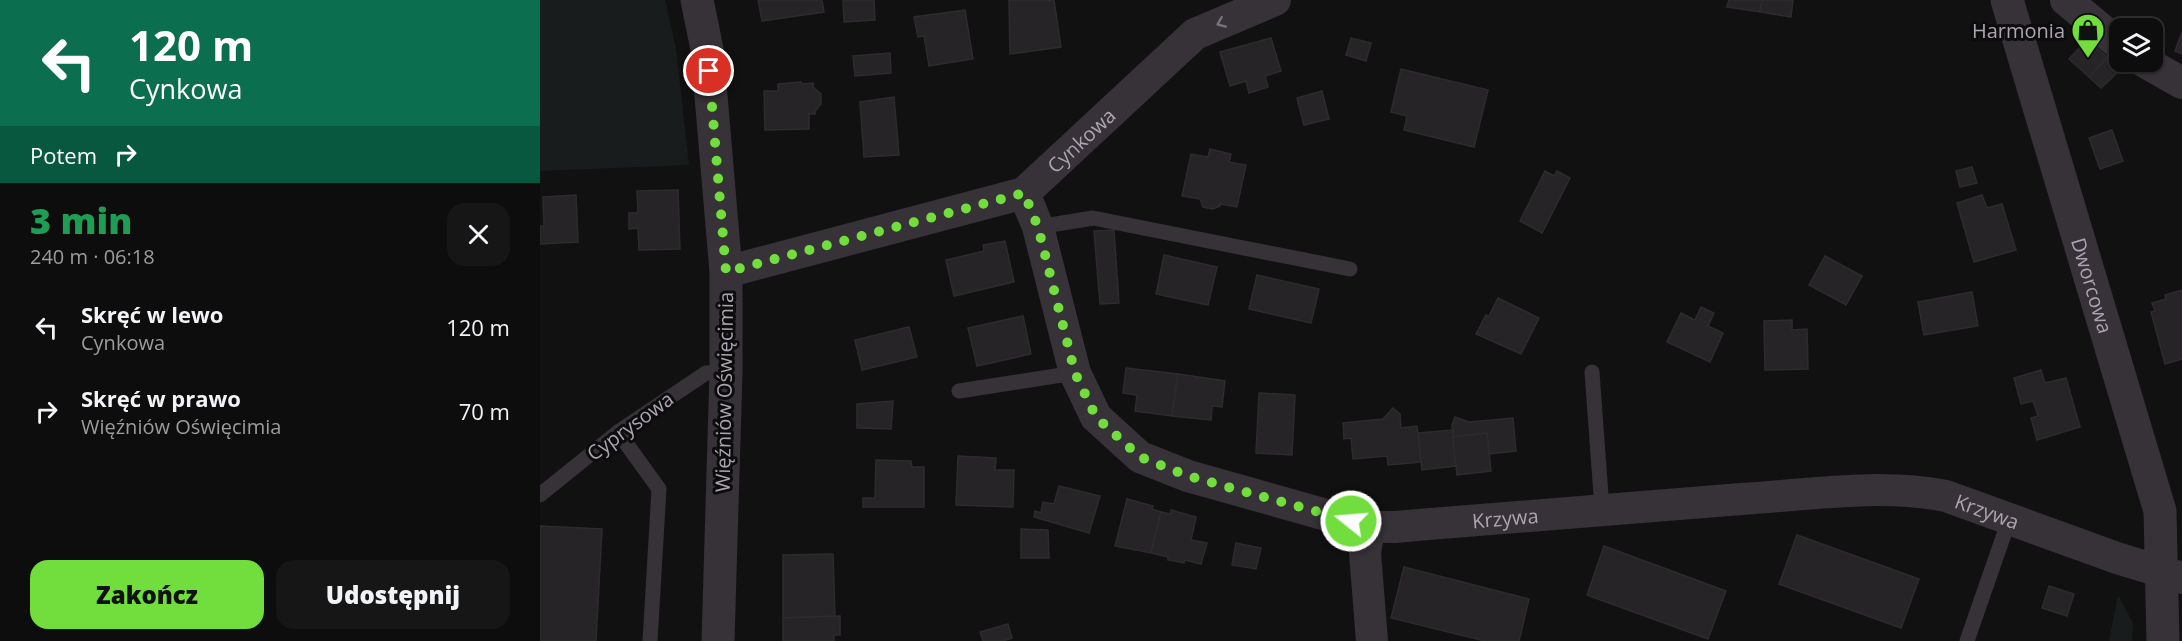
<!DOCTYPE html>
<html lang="pl">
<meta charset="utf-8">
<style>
:root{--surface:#0e0d0e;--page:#171617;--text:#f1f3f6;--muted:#9b9c9e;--line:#2e2d2e;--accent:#71de3d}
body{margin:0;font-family:"Open Sans",sans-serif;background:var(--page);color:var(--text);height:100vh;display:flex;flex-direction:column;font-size:22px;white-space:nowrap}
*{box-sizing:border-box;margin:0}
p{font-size:20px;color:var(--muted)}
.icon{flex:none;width:33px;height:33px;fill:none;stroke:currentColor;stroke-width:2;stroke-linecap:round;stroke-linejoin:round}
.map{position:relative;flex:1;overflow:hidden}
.side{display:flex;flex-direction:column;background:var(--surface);width:540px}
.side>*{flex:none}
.hud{background:#0b6e4f;color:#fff;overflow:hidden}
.fabs{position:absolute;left:1569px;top:18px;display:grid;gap:12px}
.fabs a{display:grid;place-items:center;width:54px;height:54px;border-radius:12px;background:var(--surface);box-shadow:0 2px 4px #0004,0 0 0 2px var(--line);font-size:30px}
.pin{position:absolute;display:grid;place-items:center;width:51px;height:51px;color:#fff;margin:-26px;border:3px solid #fff;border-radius:50%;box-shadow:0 2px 6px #0007}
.me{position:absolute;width:66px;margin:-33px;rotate:287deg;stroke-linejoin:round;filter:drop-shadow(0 0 4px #0008)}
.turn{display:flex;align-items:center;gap:21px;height:126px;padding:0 30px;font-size:27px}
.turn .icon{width:78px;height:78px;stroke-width:2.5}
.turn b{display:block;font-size:42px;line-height:51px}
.then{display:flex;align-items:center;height:57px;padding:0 30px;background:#0003;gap:12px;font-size:22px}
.round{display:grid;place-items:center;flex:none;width:63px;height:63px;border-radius:18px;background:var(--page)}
.head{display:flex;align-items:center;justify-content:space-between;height:102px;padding:0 30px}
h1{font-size:36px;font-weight:800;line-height:45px;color:#1e9e55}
.primary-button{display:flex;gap:12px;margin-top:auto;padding:12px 30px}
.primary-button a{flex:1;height:69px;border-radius:18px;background:var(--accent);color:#111;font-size:24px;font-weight:800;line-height:69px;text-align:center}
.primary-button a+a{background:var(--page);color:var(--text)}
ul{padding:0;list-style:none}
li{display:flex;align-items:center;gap:18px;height:84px;padding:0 30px}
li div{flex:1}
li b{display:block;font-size:22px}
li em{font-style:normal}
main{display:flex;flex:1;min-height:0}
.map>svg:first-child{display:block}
.green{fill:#181c1c}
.building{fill:#262426;stroke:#2e2b2e;stroke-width:1.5}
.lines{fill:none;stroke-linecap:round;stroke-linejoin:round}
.service{stroke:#363237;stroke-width:15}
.minor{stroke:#363237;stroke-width:32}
.tertiary{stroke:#363237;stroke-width:33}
.oneway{stroke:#77717a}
.route{stroke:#71de3d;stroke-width:10;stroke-dasharray:0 18}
.labels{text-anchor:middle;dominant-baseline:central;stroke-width:6;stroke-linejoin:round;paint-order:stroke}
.poi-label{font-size:20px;fill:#ada4b1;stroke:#0d0c0d;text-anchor:end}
.street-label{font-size:20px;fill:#ada4b1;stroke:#0d0c0d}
</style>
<main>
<section class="side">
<div class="hud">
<div class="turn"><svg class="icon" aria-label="left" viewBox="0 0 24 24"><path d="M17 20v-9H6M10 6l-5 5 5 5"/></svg><div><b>120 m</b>Cynkowa</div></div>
<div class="then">Potem<svg class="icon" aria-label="right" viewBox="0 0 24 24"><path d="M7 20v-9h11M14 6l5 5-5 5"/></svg></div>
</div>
<div class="head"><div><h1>3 min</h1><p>240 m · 06:18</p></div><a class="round"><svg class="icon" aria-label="close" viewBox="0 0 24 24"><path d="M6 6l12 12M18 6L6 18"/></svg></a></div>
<ul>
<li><svg class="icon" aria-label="left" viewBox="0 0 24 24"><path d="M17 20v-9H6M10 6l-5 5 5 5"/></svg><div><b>Skręć w lewo</b><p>Cynkowa</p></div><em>120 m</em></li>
<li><svg class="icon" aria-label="right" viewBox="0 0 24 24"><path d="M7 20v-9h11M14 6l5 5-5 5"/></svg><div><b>Skręć w prawo</b><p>Więźniów Oświęcimia</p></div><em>70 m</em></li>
</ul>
<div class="primary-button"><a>Zakończ</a><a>Udostępnij</a></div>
</section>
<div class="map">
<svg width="1642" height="641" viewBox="0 0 1642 641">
<rect width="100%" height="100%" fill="#121112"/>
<g class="green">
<path d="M0 0H125L136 48 149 165 0 171Z"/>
<path d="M1578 595 1593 623 1592 641H1569Z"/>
</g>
<g class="building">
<path d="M218 0H282L284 12 222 21Z"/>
<path d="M303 0H334L335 20 304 22Z"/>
<path d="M469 0H514L521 47 470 54Z"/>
<path d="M1189 0H1222L1220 12 1187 7Z"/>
<path d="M1222 0H1253L1251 17 1220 12Z"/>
<path d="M425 10 433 59 389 66 384 36 378 37 374 17Z"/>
<path d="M1642 32V54L1635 51Z"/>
<path d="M731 38 741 71 725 76 728 87 709 93 706 81 690 86 680 52Z"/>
<path d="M811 38 831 43 826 61 806 55Z"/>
<path d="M1547 40 1567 57 1549 77 1529 59Z"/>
<path d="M350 53 351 73 315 76 313 56Z"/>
<path d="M1566 59 1579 71 1561 88 1549 77Z"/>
<path d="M861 69 948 90 934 147 864 130 867 116 851 112Z"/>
<path d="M261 82 262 84 273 83V87L281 94V104L275 111V114H269V129L225 130 224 91H238V84Z"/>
<path d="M782 91 789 119 764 125 757 98Z"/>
<path d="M354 97 359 155 324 157 320 102Z"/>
<path d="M1572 130 1583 161 1560 169 1549 138Z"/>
<path d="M670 149 691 154 689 162 706 165 697 207 680 204V206L673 209 663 207 660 199 642 196 651 154 668 157Z"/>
<path d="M1432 167 1437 183 1420 187 1416 171Z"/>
<path d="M1005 171 1014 176 1017 171 1030 178 1002 233 980 221Z"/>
<path d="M138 190 140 249 99 250 98 228 89 229V213H98L97 191Z"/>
<path d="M36 195 38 242 0 244V226H4L3 197Z"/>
<path d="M1442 195 1447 208 1462 204 1476 250 1434 262 1417 203Z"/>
<path d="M574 230 579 303 560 304 554 231Z"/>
<path d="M465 241 474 282 414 296 406 260 444 251 443 245Z"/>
<path d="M624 255 677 267 668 305 616 294Z"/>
<path d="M1285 256 1322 276 1306 305 1269 285Z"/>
<path d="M717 275 779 289 771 323 709 309Z"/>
<path d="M1642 290V359L1625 364 1611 312 1615 311 1612 303 1626 299 1625 295Z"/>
<path d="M1432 292 1438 326 1384 335 1378 302Z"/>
<path d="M958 298 999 318 981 354 936 334 946 315 949 316Z"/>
<path d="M1161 307 1174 313 1168 326 1183 333 1170 362 1127 342 1141 313 1155 320Z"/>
<path d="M483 316 491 354 437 366 428 328Z"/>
<path d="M1252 320V330L1267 329 1268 369 1225 370 1224 321Z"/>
<path d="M369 327 377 357 322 370 315 340Z"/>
<path d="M586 368 638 374 632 416 595 411 597 395 583 393Z"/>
<path d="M1501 370 1505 383 1526 378 1540 427 1497 440 1491 418 1498 416 1493 401 1481 404 1474 378Z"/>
<path d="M638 374 685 381 682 407 672 406 671 420 632 416Z"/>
<path d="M719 393 755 395 752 455 716 453Z"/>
<path d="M353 401 351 429 317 428V404Z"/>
<path d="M853 408 860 414 861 428 877 426 881 462 848 465 847 456 813 459 811 438 804 439 803 423 843 419Z"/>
<path d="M915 417 929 422 973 418 976 451 949 454 947 433 913 437 912 425Z"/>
<path d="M913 430 916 466 882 470 878 433Z"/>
<path d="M947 433 951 471 917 475 913 437Z"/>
<path d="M418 456 456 458 455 470H474L473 507 416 505Z"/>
<path d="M336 460 371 461 372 467H384V507H323V498H335Z"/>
<path d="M519 486 560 496 549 533 494 517 495 511 501 513 503 502 514 504Z"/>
<path d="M587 499 613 506 612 509 621 512 611 553 575 546Z"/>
<path d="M631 510 656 517 651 540 667 543 661 564 645 560 644 563 628 560V557L611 553 621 512 630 514Z"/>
<path d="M0 526 62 529 56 641H0Z"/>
<path d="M481 529 508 530 509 558H481Z"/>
<path d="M1257 535 1379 579 1361 628 1239 584Z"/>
<path d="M696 543 721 548 716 569 692 565Z"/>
<path d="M1064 546 1186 591 1168 639 1047 595Z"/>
<path d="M293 554 295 616 243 618V555Z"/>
<path d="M864 567 989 599 979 641H945L851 618Z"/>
<path d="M1509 586 1534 594 1527 616 1502 608Z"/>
<path d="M300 616V635H294V641H243V618Z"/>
<path d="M468 624 472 638 463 641H443L440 632Z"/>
</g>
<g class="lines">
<g class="service">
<path d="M498 227 553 218 810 269"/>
<path d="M1052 372 1062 509"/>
<path d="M419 391 535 373"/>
<path d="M78 432 119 489 110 641"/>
<path d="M0 495 78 432 166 373 186 372"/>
<path d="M1427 641 1469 520"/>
</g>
<g class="minor">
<path d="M1526 0 1580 45"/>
<path d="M1605 62 1642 83"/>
<path id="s1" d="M484 193 498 227 535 373 556 417 600 457 648 476 829 527H855C970 517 1085 508 1201 499 1268 495 1339 483 1406 496L1577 558 1642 578"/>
<path id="s2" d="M186 272 484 193 655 34 735 0"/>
<path d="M829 527 825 553 832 641"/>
</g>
<g class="tertiary">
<path d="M157 0 167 49 186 272V372L178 641"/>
<path id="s3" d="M1467 0 1620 511 1623 641"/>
</g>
</g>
<defs><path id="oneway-chevron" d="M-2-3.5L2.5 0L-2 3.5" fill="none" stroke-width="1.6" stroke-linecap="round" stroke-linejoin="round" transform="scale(1.5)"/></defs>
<use class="oneway" href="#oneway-chevron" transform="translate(681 23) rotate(157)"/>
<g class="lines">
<path class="route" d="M169 71 186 272 484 193 498 227 535 373 556 417 600 457 648 476 811 521"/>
</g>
<defs>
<g id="shop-pin" transform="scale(1.725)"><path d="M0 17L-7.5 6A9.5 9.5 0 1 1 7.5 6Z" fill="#71de3d" stroke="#0d0c0d"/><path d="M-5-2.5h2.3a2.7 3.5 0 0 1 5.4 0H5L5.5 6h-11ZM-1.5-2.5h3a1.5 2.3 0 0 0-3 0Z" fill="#111"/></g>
</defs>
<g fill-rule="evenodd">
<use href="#shop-pin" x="1548" y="30"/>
</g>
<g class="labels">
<g class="poi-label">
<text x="1525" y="30">Harmonia</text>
</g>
<g class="street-label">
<text stroke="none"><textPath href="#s2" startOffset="386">Cynkowa</textPath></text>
<text stroke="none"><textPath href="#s3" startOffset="298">Dworcowa</textPath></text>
<text transform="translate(184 392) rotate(-89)">Więźniów Oświęcimia</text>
<text transform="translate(90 426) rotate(-36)">Cyprysowa</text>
<text stroke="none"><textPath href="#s1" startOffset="1158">Krzywa</textPath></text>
<text stroke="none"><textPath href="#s1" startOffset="672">Krzywa</textPath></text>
</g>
</g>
</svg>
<div class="fabs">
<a><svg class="icon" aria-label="layers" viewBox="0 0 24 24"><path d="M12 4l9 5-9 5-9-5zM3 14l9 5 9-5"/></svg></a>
</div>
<div class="pin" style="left:169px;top:71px;background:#d93025"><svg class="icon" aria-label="arrive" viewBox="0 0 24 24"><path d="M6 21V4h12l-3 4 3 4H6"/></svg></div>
<svg class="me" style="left:811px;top:521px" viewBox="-20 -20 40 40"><circle r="17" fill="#71de3d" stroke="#fff" stroke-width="3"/><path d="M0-11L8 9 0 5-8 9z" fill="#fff"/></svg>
</div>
</main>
